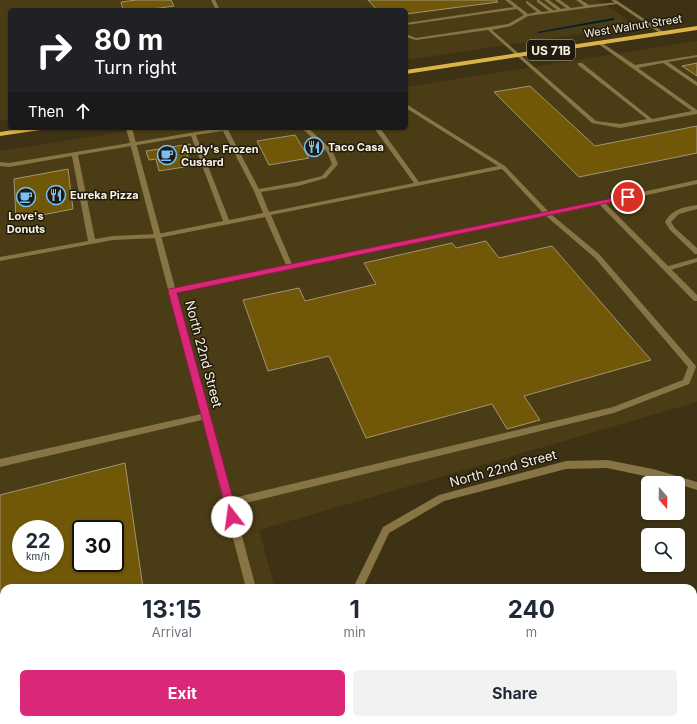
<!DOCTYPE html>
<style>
:root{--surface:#fff;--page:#f2f2f3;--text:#1f2937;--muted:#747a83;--accent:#db2777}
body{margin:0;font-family:Inter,sans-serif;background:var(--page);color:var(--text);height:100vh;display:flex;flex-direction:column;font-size:15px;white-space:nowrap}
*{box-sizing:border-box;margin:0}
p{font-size:13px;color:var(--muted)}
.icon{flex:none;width:22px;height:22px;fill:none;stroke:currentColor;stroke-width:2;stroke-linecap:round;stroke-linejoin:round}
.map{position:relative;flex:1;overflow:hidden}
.drawer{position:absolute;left:0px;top:584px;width:697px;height:140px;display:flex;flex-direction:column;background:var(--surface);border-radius:12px 12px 0 0;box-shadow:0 1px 3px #0004}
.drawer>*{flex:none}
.hud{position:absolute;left:8px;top:8px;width:400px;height:122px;border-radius:6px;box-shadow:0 1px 3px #0004;background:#202124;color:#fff;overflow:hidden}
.needle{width:26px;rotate:160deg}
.controls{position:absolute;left:641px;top:476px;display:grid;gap:8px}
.controls a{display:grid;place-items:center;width:44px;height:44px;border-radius:6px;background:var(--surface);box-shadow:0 1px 3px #0004;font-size:20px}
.speed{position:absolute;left:12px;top:520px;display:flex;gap:8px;font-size:20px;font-weight:700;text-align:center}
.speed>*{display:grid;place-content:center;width:52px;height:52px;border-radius:50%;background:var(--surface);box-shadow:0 1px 3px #0004;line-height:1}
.speed small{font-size:10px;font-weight:400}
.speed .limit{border:2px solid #111;border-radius:6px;background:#fff;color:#111}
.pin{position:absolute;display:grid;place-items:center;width:34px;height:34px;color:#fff;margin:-17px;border:2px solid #fff;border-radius:50%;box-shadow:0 1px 4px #0007}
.me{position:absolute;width:44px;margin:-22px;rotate:345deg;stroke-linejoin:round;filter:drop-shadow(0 0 3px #0008)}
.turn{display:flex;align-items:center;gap:14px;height:84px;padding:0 20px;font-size:18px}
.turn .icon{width:52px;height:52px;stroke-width:2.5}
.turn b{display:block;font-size:28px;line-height:34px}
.then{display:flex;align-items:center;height:38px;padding:0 20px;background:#0003;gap:8px;font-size:15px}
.eta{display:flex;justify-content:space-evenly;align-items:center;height:68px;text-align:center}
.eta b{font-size:24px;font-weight:700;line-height:28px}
.button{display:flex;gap:8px;margin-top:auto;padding:8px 20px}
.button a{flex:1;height:46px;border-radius:6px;background:var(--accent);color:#fff;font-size:16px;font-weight:700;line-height:46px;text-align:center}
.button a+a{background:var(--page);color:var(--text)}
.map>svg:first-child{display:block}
.built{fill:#4a3c15;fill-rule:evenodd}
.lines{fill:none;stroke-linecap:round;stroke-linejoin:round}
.stream{fill:#001e34;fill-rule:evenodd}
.building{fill:#715708;stroke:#a29474;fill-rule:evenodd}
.lane{fill:#887546;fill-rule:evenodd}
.street{fill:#887546;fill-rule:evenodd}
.primary{fill:#dbb34a;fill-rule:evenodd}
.route{fill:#db2777;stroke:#8e194d}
.labels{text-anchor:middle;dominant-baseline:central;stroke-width:3;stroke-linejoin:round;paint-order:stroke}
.far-street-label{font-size:11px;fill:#faf3e1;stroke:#201b0e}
.far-poi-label{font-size:11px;font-weight:bold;fill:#faf3e1;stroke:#201b0e;text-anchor:start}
.shield{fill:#201b0e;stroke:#b9b2a2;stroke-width:1}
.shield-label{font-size:12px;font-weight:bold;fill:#faf3e1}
.street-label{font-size:13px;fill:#faf3e1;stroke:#201b0e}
</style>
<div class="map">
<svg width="697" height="724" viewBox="0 0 697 724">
<rect width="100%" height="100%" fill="#3e3214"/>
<g class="built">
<path d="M0 0H598L621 15 629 23 627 27 406 60V10H10V119L0 120Z"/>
<path d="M697 41V402L259 530 275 588H4V720H313L314 724H0V151L147 128H406V87ZM21 529H55V563H21ZM81 529H115V563H81Z"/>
</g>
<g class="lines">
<path class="stream" d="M613 18H614V20L539 33 537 32Z"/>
</g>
<g class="building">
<path d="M136 0H171L174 6 146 10H123L121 2Z"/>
<path d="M368 0H496L498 2 406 14V10H377Z"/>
<path d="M697 63V76L682 66Z"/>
<path d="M530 86 595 146 697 126V153L579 177 494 92Z"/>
<path d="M295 135 309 158 269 165 257 141Z"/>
<path d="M190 144 193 153 187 154 191 166 159 171 156 159 149 160 146 151Z"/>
<path d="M68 169 73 209 16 220 14 179Z"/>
<path d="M486 241 499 258 552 246 651 360 524 396 540 420 507 429 492 404 366 438 329 356 268 371 243 300 299 288 305 301 376 284 364 263 452 243 456 248Z"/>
<path d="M125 463 143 588H4V720H194L195 724H0V495ZM21 529H55V563H21ZM81 529H115V563H81Z"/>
<path d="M491 720H560L562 724H493Z"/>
<path d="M616 720H671L661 724H618Z"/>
</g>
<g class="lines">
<g class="lane">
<path d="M505 0H510L528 14 537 12 526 3V1H527L542 12 549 11 537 2V0H539L553 10H557L544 0H549L561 9 566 8 555 0H560L571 8 584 6 576 0H581L589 5 618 2 619 3 617 4 528 16 511 26 492 30 596 121 620 124 647 119 578 65V63H582L652 119 692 111 597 43V42L599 41 635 65 697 55V57L668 62 697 82V86L663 63 638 68 697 110V114L620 128 592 123 488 30 416 40 406 37V34L416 38 508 24 524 15 517 9 406 25V23L514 7Z"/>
<path d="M406 104 505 166 549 212 603 202V204L552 215 599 254 695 365 696 367 690 382 689 384 614 413 229 507 226 506 224 503 226 500 229 499 613 407 683 380 688 367 595 258 546 216 172 293 168 291 169 289 286 265 265 217 158 238 113 240 0 261V257L88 241 72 156 9 167 0 166V162L9 163 220 128H233L228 130 259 189 298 182 322 176 332 164 327 152 305 131 299 128 309 129 332 150 338 164 326 178 298 186 261 192 269 212 414 183 374 128H380L419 182 498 166 406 108ZM223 131 254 191 263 213 229 220 196 135ZM191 136 223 221 158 234 113 236 95 239 78 155ZM502 169 543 213 292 264 271 215Z"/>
<path d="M697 205V209L679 214 671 222 675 228 697 248V254H695L670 230 665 222C672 209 684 207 697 205Z"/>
<path d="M697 258V262L667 271 663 269 665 267Z"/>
<path d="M206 413 209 414 210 416 209 418 206 419 0 467V459Z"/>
</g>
<g class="street">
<path d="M211 0H215L220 10H216Z"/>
<path d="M611 0H616L665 33 661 34Z"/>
<path d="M126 128H132L256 588H246Z"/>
<path d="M697 180V184L606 204 697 295V301H694L598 203 601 201Z"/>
<path d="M607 460 653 469 697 482V490L678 484V483L607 468 566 469 444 501 389 533 363 588H353L383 527 439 495 566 461Z"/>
<path d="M280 720H292L293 724H281Z"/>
<path d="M396 720H408L409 724H397Z"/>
</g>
<g class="primary">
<path d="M697 26V30L406 74V70Z"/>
<path d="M26 128H43L40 130 0 136V132Z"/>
</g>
</g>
<path class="route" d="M628 195H631V198L177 293 238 517 236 520 232 522 229 520 168 291 169 289Z"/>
<defs>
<g id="restaurant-ring" transform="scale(1)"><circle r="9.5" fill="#201b0e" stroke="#77c0f7" stroke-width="1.5"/><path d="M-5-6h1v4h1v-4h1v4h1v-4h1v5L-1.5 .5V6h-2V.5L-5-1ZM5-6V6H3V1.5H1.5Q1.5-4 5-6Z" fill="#77c0f7"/></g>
<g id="cafe-ring" transform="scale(1)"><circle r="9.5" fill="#201b0e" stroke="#77c0f7" stroke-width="1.5"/><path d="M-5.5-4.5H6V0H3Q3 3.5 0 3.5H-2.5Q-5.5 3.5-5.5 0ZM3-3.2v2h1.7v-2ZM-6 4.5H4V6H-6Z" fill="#77c0f7"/></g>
</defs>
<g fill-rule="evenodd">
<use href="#restaurant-ring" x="314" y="147"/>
<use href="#cafe-ring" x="167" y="155"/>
<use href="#restaurant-ring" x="56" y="195"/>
<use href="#cafe-ring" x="26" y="197"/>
</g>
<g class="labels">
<g class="far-street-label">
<text transform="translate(633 26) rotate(-9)">West Walnut Street</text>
</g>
<g class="far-poi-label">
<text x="328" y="147">Taco Casa</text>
<text x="181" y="149">Andy's Frozen<tspan x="181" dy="13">Custard</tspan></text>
<text x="70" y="195">Eureka Pizza</text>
<text x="26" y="216" text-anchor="middle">Love's<tspan x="26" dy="13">Donuts</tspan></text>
</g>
<rect class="shield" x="527" y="40" width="48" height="20" rx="3"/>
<g class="shield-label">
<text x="551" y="50">US 71B</text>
</g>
<g class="street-label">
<text transform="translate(204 354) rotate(75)">North 22nd Street</text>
<text transform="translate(503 468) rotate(-15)">North 22nd Street</text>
</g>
</g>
</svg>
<div class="controls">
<a><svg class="needle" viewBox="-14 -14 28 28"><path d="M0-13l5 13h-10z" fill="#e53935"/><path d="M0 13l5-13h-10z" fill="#747a83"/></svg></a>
<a><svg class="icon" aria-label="search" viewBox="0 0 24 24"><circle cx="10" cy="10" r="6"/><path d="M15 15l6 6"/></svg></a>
</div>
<div class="speed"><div>22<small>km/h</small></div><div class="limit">30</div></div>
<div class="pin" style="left:628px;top:197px;background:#d93025"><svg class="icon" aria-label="arrive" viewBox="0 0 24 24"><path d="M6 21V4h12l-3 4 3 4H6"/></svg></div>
<svg class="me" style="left:232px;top:517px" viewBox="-20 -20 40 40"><circle r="19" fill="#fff"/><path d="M0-13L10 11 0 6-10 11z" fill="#db2777"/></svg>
<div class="hud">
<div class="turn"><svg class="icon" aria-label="right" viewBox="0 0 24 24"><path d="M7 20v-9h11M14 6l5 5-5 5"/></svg><div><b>80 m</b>Turn right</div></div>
<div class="then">Then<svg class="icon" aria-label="ahead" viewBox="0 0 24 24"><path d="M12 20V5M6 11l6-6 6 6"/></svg></div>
</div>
<section class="drawer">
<div class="eta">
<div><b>13:15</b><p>Arrival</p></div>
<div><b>1</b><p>min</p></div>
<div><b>240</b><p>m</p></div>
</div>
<div class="button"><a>Exit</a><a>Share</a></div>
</section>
</div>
